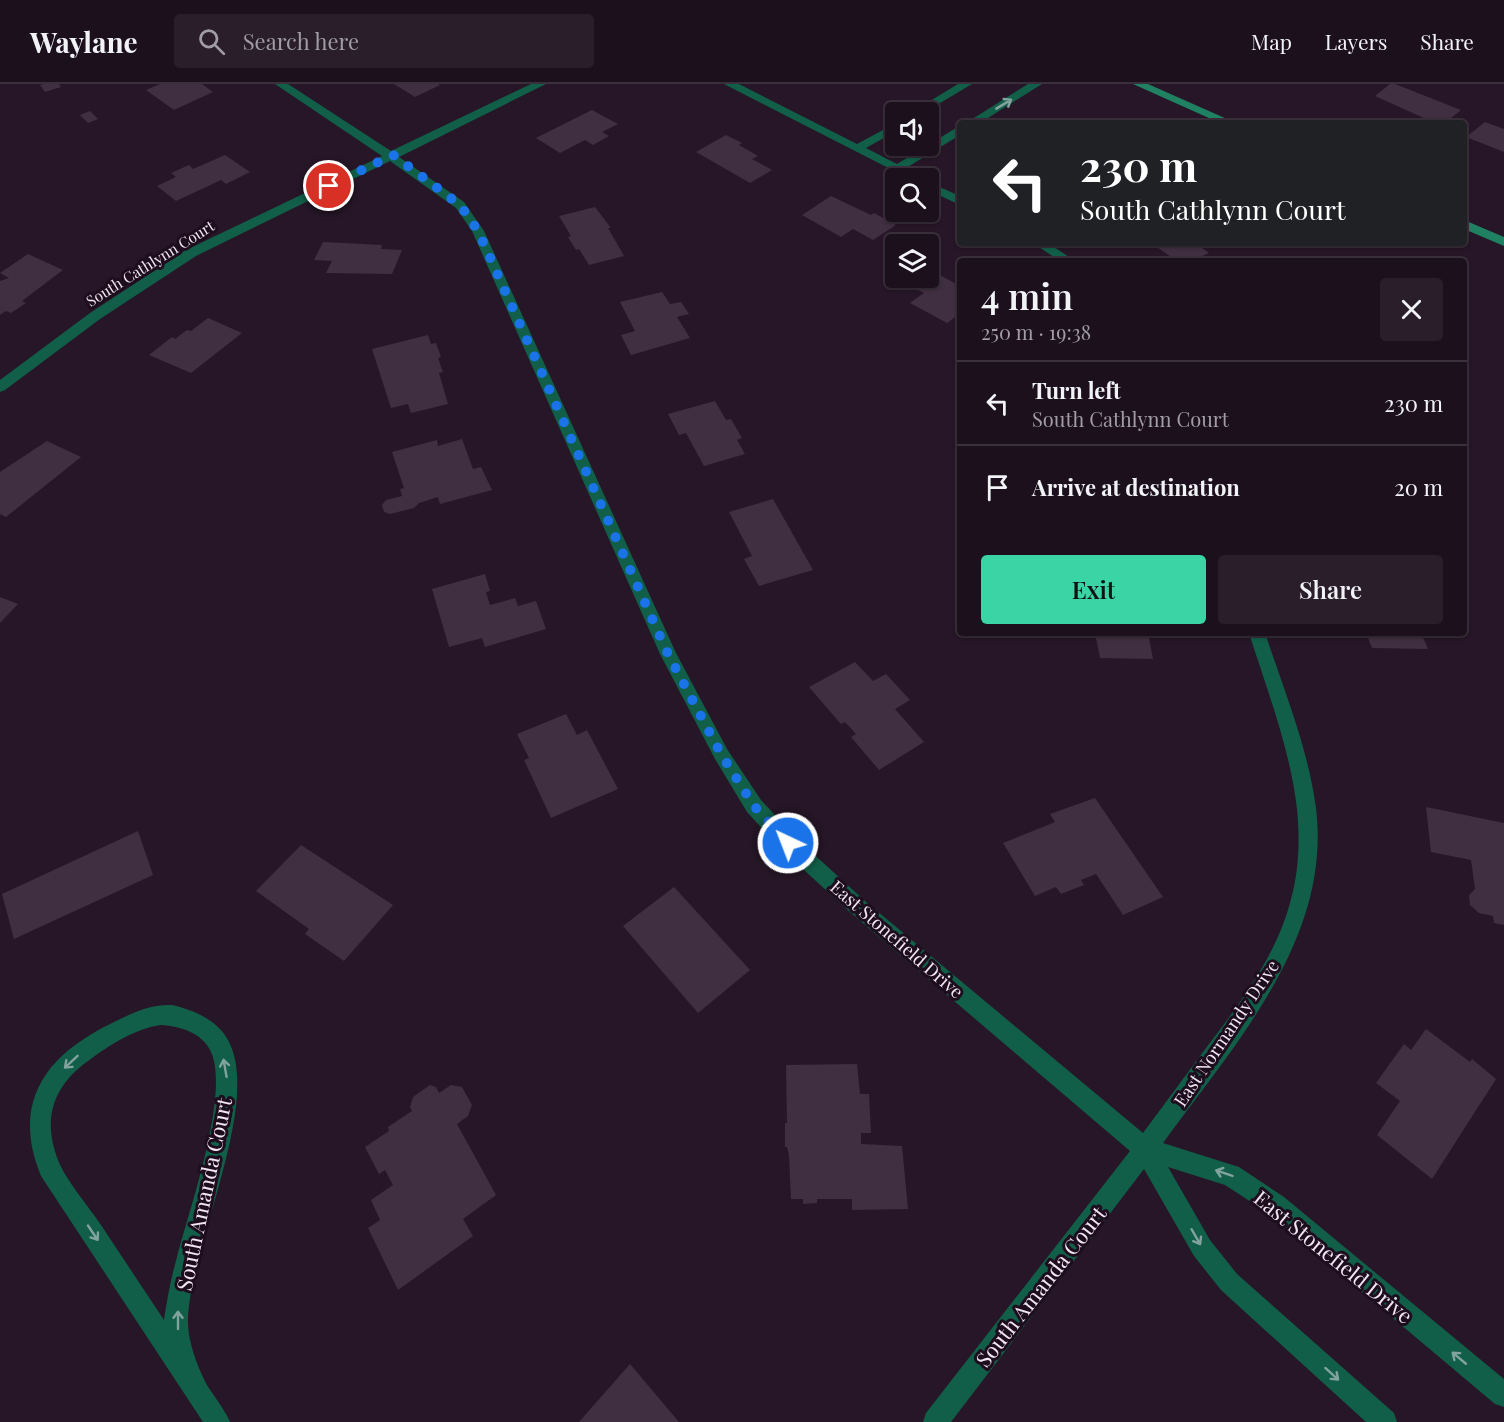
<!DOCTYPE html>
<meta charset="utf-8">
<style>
:root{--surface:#1c101d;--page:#291e2a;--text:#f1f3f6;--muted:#a09da4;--line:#3a303b;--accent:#3ad4a5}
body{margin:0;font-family:"Playfair Display",serif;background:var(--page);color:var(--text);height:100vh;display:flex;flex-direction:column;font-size:22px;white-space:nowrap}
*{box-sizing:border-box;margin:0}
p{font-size:20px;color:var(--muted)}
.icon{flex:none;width:33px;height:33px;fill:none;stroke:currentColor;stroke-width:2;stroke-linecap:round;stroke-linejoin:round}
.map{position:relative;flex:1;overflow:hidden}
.sheet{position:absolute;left:957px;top:174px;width:510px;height:378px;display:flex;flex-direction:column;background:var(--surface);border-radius:6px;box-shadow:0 2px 4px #0004,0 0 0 2px var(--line)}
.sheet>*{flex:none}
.banner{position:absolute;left:957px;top:36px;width:510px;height:126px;border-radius:6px;box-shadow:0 2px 4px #0004,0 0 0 2px var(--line);background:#202124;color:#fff;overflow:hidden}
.buttons{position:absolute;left:885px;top:18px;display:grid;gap:12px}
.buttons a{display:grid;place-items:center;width:54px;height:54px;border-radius:6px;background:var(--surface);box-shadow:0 2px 4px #0004,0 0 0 2px var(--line);font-size:30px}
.pin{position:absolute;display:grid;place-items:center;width:51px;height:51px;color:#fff;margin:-26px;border:3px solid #fff;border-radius:50%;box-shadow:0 2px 6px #0007}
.me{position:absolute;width:66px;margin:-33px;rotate:317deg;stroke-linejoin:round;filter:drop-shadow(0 0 4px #0008)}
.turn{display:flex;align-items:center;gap:21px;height:126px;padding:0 24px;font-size:27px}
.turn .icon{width:78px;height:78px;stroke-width:2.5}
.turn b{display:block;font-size:42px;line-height:51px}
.round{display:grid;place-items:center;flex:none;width:63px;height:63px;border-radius:6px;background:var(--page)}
.headline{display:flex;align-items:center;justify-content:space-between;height:102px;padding:0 24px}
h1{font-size:36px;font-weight:600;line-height:45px}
.primary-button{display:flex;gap:12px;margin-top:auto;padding:12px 24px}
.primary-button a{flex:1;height:69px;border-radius:6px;background:var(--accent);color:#111;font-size:24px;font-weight:600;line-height:69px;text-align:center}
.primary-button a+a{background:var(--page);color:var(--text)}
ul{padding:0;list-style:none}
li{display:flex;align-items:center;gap:18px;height:84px;padding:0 24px;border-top:2px solid var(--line)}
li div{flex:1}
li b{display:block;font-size:22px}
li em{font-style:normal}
header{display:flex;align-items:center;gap:36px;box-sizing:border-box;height:84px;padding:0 30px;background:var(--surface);border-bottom:2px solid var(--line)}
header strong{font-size:28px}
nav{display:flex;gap:33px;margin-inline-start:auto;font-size:21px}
.search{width:420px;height:54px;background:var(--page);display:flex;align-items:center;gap:15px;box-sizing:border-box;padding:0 21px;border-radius:6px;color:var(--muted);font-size:22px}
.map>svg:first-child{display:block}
.building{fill:#402f41}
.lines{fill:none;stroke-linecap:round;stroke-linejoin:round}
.street{fill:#115f48;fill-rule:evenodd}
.secondary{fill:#208062;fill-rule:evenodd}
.oneway{stroke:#81a29d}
.route{stroke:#1a73e8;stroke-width:10;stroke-dasharray:0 18}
.labels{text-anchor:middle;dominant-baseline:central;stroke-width:6;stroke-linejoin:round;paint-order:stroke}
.far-street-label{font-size:15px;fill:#f1e6f2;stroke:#1d0d1e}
.street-label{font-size:18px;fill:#f1e6f2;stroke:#1d0d1e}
.near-street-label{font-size:21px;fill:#f1e6f2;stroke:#1d0d1e}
</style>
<header>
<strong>Waylane</strong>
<div class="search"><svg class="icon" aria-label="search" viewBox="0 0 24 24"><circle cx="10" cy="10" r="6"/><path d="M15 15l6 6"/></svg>Search here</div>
<nav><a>Map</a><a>Layers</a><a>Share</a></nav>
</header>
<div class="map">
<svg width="1504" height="1338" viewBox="0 0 1504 1338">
<rect width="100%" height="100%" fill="#261627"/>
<g class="building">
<path d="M44 0H59L61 3 45 8 40 1Z"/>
<path d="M160 0H202L213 8 174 26 146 6Z"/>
<path d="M394 0H438L440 1 415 13Z"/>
<path d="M1390 0H1395L1461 26 1445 39 1428 34 1426 35 1375 12Z"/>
<path d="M592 26 618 40 602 48 609 52 593 61 585 56 560 69 536 54Z"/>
<path d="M90 27 98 35 88 39 80 31Z"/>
<path d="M1485 38 1504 45V68L1466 53Z"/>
<path d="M726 51 742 59 739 61 758 72 752 75 772 86 750 99 696 68Z"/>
<path d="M225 71 250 88 226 100 221 96 176 117 157 102 176 93 171 89 189 81 193 85Z"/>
<path d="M831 112 871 131 874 129 896 141 873 156 853 145 841 153 802 131Z"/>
<path d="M595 123 611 144H608L624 172 589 181 579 165 576 166 568 153 571 152 559 132Z"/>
<path d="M323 158 382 161 381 165 402 166 392 190 326 189 332 177 314 176Z"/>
<path d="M1151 159H1195L1209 169 1192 177H1177Z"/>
<path d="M28 170 63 186 22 217 26 219 11 229 6 227 0 231V197L9 194 0 189Z"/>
<path d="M940 191 960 202V230L947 239 910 219 924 209 918 206Z"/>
<path d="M662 208 670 220 681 218 689 230 677 233 690 254 631 271 621 251 635 247 620 218Z"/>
<path d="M208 234 242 249 191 289 149 271 172 253 175 255 187 246 191 247Z"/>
<path d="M428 251 431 260 436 259 441 273 438 274 443 288 439 289 448 320 411 329 408 320 391 324 372 265Z"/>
<path d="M715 317 726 336 731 335 742 354 737 356 745 370 704 382 686 349 679 351 668 330Z"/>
<path d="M462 355 473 385 481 383 492 406 440 420 438 413 419 419 414 424 390 430 384 428 382 421 386 416 402 412 400 405 404 404 392 368 437 356 438 362Z"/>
<path d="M47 357 81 373 6 433 0 430V388Z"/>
<path d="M773 415 813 486 759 502 744 475 752 472 729 428Z"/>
<path d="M485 490 490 507 486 508 490 521 515 514 518 522 536 517 546 545 485 563 482 554 449 563 432 505Z"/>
<path d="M0 513 18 520 0 539Z"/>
<path d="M1095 549H1148L1153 575 1100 574Z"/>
<path d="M1366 549H1421L1428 565 1372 564Z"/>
<path d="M855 578 873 597 886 590 910 616 895 625 924 658 879 686 851 653 856 650 845 638 841 640 809 603Z"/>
<path d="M566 630 577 651 587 646 618 705 551 734 524 676 529 674 517 650Z"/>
<path d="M1095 714 1134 771 1163 813 1123 831 1096 790 1081 796 1084 801 1061 810 1056 803 1035 812 1003 759 1055 738 1050 730Z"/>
<path d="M1426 723 1504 739V841L1494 839 1493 832 1479 829 1470 821 1469 811 1475 805 1471 776 1431 768Z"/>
<path d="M138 747 153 791 14 855 2 810Z"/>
<path d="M301 761 393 821 344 877 305 850 309 845 256 807Z"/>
<path d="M674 803 750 886 698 929 623 842Z"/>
<path d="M1426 945 1470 978 1472 975 1496 995 1432 1095 1377 1051 1400 1017 1376 999 1404 960 1411 966Z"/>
<path d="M857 980 860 1010H869L871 1049H861V1060L902 1062 908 1125 852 1126V1115H817V1119L803 1120V1115H791L789 1071 787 1063H785V1039H787L786 981Z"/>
<path d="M430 1001 436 1003 439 1009 451 1001 462 1003 472 1021 468 1032 457 1040 496 1111 463 1135 473 1152 398 1206 368 1144 380 1136 371 1116 393 1101 385 1086 379 1090 365 1063 389 1047 388 1043 412 1027 410 1023 413 1013Z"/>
<path d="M630 1280 679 1338H579Z"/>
</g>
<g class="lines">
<g class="street">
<path d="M275 0H288L391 67 531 0H546L399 73 464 118 484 147 676 569 727 665 761 716 795 753 865 817 1143 1049C1163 1022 1183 995 1203 968 1238 922 1277 872 1291 815 1299 786 1300 755 1297 725 1290 664 1267 606 1249 549H1265C1284 606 1308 664 1316 724 1332 855 1234 961 1163 1059L1239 1083 1284 1113 1504 1295V1323L1495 1320 1268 1129 1225 1101 1168 1083 1210 1156 1237 1190 1394 1329 1397 1338H1366L1221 1206 1194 1172 1144 1085 951 1338H923L926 1329 1130 1067 851 829 781 765 747 728 715 675 660 570 472 147 456 124 390 77 196 172 100 235 5 306 0 308V296L90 229 186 166 382 72Z"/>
<path d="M724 0H739L857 60 896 39V47L866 64 897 80 956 44 960 43V51L906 84 922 94H908Z"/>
<path d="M958 0H972L925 28H912Z"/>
<path d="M1028 0H1042L980 39H966Z"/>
<path d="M928 98 960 112V121L928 106Z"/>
<path d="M1033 159H1048L1075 177H1060Z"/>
<path d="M172 921C194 926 217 936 228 956 263 1020 188 1165 188 1238 188 1255 195 1276 202 1291 209 1308 223 1321 230 1338H203L41 1092C11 1019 45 972 110 940 130 930 149 920 172 921ZM161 941C180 942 203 949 211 968 230 1010 189 1127 177 1173 171 1194 167 1215 164 1236 143 1204 122 1173 101 1141 89 1123 65 1095 58 1076 42 1035 53 1002 88 977 108 962 136 944 161 941Z"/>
</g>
<g class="secondary">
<path d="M1133 0H1148L1236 39H1220Z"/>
<path d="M1464 136 1504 153V162L1464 145Z"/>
</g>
</g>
<defs><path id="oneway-shaft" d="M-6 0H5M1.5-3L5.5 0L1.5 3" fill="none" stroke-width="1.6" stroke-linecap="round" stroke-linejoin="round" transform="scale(1.5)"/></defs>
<g class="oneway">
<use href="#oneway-shaft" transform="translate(1004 20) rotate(-31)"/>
<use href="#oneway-shaft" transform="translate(71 978) rotate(137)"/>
<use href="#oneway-shaft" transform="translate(225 984) rotate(-100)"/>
<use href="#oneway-shaft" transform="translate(1224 1089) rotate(-161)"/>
<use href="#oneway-shaft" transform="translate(93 1149) rotate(56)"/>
<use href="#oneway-shaft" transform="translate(1196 1153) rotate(60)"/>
<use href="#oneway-shaft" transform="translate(178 1236) rotate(-90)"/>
<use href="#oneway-shaft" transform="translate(1459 1274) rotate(-140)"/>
<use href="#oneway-shaft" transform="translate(1332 1290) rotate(42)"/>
</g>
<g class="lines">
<path class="route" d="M329 102 393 71 460 121 478 147 668 570 721 670 754 722 788 759"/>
</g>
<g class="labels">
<g class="far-street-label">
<text transform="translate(150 179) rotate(-32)">South Cathlynn Court</text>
</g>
<g class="street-label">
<text transform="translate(897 855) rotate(41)">East Stonefield Drive</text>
<text transform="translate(1226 949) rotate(-56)">East Normandy Drive</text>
</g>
<g class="near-street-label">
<text transform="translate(203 1110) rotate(-78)">South Amanda Court</text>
<text transform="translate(1334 1172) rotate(39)">East Stonefield Drive</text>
<text transform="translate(1040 1202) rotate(-52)">South Amanda Court</text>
</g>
</g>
</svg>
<div class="buttons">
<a><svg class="icon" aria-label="sound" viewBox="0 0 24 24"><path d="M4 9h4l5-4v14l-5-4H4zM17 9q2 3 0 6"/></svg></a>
<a><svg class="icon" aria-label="search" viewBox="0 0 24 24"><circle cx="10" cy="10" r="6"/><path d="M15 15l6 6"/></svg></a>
<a><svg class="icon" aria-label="layers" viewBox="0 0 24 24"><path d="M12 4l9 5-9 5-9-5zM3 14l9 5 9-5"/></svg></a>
</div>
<div class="pin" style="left:329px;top:102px;background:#d93025"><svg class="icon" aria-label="arrive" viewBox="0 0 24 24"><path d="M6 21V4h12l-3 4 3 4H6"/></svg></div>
<svg class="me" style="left:788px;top:759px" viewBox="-20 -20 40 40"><circle r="17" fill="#1a73e8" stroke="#fff" stroke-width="3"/><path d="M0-11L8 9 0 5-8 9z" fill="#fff"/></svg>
<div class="banner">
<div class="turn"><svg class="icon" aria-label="left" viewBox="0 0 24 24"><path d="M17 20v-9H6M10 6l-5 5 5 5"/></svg><div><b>230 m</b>South Cathlynn Court</div></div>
</div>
<section class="sheet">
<div class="headline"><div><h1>4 min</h1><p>250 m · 19:38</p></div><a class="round"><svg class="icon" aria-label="close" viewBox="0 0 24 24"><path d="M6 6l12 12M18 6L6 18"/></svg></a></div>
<ul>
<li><svg class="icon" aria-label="left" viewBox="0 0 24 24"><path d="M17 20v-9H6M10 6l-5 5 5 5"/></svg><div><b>Turn left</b><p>South Cathlynn Court</p></div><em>230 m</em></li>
<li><svg class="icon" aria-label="arrive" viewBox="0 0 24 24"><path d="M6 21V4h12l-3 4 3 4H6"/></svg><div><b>Arrive at destination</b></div><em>20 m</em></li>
</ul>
<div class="primary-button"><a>Exit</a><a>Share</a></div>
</section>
</div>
